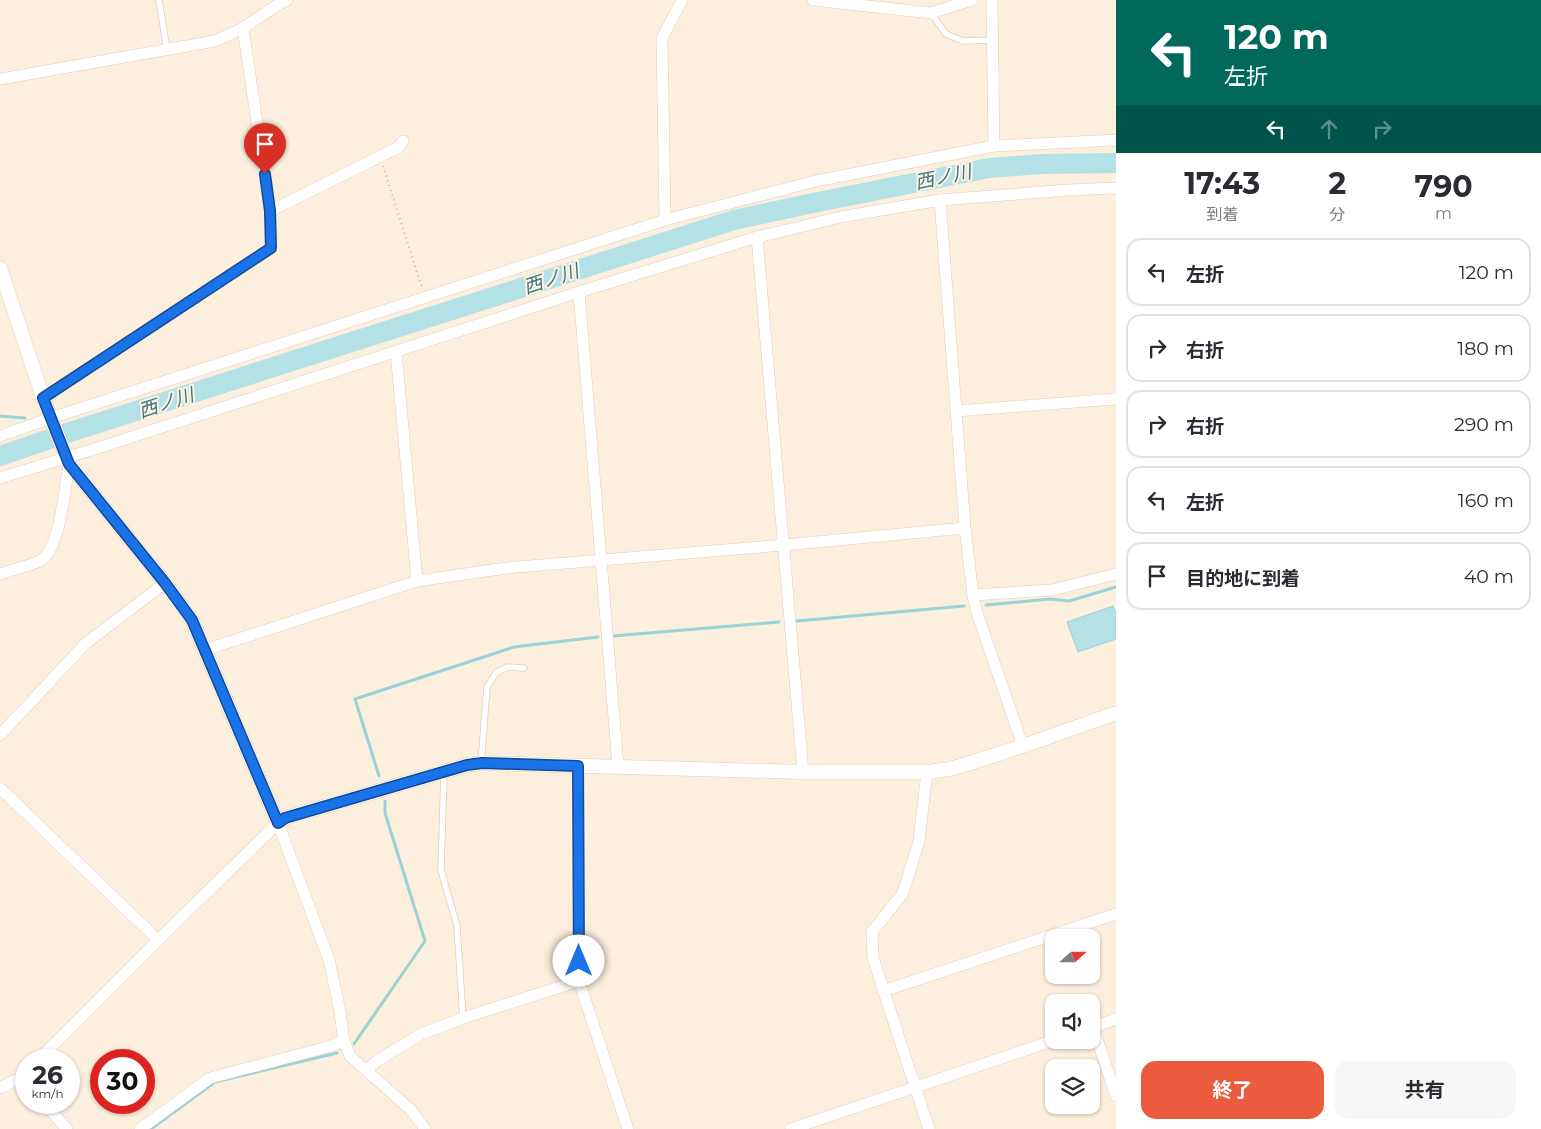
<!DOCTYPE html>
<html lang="ja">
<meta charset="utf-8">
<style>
:root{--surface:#fff;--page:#f7f7f7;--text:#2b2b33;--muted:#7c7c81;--line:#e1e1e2;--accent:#ea5b40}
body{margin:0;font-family:Montserrat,"Noto Sans JP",sans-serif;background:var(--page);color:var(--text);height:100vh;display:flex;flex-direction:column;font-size:19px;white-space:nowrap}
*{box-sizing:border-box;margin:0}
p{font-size:16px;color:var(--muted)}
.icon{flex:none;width:28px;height:28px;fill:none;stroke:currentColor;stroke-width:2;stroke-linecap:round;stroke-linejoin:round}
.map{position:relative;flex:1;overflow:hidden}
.panel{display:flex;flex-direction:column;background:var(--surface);width:425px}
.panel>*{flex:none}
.guide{background:#00695c;color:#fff;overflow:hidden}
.needle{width:32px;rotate:69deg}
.fabs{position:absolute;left:1045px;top:929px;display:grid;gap:10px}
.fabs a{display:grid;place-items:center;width:55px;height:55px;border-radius:10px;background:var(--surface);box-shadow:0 1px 4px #0004;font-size:25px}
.speed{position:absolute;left:15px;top:1049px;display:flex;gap:10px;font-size:25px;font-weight:700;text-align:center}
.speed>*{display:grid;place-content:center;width:65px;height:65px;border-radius:50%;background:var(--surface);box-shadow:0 1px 4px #0004;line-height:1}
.speed small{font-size:12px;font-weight:400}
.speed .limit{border:8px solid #d22;background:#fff;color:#111}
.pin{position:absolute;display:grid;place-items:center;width:42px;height:42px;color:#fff;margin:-51px -21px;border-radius:50% 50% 50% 0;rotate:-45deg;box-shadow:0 0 5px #0007}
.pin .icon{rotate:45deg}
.me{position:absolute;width:55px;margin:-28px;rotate:0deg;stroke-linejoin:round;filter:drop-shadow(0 0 4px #0008)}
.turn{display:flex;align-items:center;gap:18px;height:105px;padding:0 25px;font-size:22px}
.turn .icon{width:65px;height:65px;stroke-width:2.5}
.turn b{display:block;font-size:35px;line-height:42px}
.lanes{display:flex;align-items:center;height:48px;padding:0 25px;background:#0003;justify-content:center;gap:25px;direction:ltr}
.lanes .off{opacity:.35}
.eta{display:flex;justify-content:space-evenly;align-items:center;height:85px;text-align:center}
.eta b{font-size:30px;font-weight:700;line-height:35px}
.button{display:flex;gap:10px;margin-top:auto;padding:10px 25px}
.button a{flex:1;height:58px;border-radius:15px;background:var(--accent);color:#fff;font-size:20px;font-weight:700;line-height:58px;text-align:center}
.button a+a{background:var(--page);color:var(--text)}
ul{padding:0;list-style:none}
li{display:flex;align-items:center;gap:15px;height:68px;margin:0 10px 8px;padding:0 15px;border:2px solid var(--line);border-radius:15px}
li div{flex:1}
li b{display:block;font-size:19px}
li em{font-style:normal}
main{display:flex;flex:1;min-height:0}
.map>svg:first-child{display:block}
.water{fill:#b3e1e6;stroke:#99d2d7}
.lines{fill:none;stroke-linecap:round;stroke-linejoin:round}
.stream{stroke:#99d2d7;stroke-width:3}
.river{stroke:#b3e1e6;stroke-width:20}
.service-casing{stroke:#e2ccbd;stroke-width:7}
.minor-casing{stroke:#e2ccbd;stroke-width:12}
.tertiary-casing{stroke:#e2ccbd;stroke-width:15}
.path{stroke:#d6ad99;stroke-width:2;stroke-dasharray:1 4;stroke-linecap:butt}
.service{stroke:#fff;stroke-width:5.5}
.minor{stroke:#fff;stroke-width:11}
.tertiary{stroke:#fff;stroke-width:14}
.route-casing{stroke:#114b97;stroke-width:12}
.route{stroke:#1a73e8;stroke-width:9}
.labels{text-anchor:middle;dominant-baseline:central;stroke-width:4;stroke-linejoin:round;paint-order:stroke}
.water-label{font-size:19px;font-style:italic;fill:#3d7980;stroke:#fff3e5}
</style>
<main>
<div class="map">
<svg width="1116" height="1129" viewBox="0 0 1116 1129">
<rect width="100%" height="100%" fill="#fcefde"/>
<path class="water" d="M1113 606 1116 614V639L1078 652 1067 622Z"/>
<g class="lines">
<g class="stream">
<path d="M0 416 25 418"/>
<path d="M986 605 1050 599 1069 601 1116 587"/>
<path d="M797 621 964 606"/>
<path d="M613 636 779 622"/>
<path d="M379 776 355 699 514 647 598 637"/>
<path d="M354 1044 425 941 385 813V801"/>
<path d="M151 1129 215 1082 337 1053"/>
</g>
<path class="river" d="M0 456 67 433 734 220 818 202 989 168 1042 164 1116 163"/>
<g class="service-casing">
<g id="service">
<path d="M159 0 167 50"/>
<path d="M931 13 946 34 963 41 993 40"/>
<path d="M481 763 487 687 496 673 507 667 524 668"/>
<path d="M444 773 441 870 457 926 463 1018"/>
</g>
</g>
<g class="minor-casing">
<g id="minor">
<path d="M813 0 931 13 972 0"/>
<path d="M992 0 994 146"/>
<path d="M0 79 215 41 243 28 276 6 287 0"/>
<path d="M940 200 965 528 973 595 977 613 1023 746"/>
<path d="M270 211 399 147 403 141"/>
<path d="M665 220 662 38 682 0"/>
<path d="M757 237 803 772"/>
<path d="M579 292 618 766"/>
<path d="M396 351 417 581"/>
<path d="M43 398 271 248 270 211 243 28"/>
<path d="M956 411 1116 399"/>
<path d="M0 436 51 418 665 220 816 181 994 146 1116 140"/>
<path d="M0 478 104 446 579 292 757 237 841 217 940 200 1068 190 1116 188"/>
<path d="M0 574C11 570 31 566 41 560 60 549 65 486 69 464"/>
<path d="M973 595 1052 590 1116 574"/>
<path d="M205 650 417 581 506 568 784 545 965 528"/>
<path d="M0 735 85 644 165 583"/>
<path d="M578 766 579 981 628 1129"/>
<path d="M927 772 919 841 903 893 872 932 873 958 929 1129"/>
<path d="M0 788 158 940"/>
<path d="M883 991 1116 914"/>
<path d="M1093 1027 1116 1096"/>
<path d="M1091 1028 1116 1019"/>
<path d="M38 1060 158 940 278 823 329 960 339 1006 344 1041 350 1056 411 1110 425 1129"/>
<path d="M366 1070 377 1061 421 1034 463 1018 579 981"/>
<path d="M0 1088 20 1078 26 1072"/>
<path d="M43 1102 67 1129"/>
<path d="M140 1129 210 1078 328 1047 344 1041"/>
<path d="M791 1129 1055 1040"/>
</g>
</g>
<g class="tertiary-casing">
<path id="tertiary" d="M0 268 43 398 69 464 165 583 192 620 278 823 285 818 467 765 481 763 803 772H927L949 769 967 764 1023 746 1116 713"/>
</g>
<path class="path" d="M383 166 422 288"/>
<use href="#service" class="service"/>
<use href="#minor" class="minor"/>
<use href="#tertiary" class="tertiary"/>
</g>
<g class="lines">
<g class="route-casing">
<path id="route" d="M265 174 270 211 271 248 43 398 69 464 165 583 192 620 278 823 285 818 467 765 482 763 578 766 579 961"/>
</g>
<use href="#route" class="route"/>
</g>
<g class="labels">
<g class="water-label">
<text transform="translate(943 177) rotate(-12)">西ノ川</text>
<text transform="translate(551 279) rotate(-18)">西ノ川</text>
<text transform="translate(166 403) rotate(-18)">西ノ川</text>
</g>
</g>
</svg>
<div class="fabs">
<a><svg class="needle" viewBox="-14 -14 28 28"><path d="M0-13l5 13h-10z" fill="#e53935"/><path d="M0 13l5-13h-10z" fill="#7c7c81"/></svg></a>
<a><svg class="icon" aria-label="sound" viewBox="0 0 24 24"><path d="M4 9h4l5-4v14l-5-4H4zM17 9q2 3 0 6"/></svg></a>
<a><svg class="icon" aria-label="layers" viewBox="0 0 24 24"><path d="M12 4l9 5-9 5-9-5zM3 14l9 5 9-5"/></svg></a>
</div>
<div class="speed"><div>26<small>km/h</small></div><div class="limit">30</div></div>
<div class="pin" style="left:265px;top:174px;background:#d93025"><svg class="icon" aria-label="arrive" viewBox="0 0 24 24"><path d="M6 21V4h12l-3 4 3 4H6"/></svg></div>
<svg class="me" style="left:579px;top:961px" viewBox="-20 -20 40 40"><circle r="19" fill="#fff"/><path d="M0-13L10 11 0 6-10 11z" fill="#1a73e8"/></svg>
</div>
<section class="panel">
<div class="guide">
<div class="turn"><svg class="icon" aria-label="left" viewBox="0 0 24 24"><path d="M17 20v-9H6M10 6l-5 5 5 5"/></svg><div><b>120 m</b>左折</div></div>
<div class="lanes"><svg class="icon" aria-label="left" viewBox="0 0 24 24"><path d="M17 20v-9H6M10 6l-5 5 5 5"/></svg><svg class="icon off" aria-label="ahead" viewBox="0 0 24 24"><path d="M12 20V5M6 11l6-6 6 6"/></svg><svg class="icon off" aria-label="right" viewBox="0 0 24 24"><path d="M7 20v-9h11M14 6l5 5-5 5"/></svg></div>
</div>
<div class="eta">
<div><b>17:43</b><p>到着</p></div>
<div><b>2</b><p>分</p></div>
<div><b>790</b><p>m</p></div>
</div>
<ul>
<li><svg class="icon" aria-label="left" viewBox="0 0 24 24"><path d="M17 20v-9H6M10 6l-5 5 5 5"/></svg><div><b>左折</b></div><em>120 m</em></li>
<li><svg class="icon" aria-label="right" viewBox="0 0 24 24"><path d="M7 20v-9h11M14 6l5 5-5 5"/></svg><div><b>右折</b></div><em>180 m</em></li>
<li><svg class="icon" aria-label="right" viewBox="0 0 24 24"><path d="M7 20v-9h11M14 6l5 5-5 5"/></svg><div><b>右折</b></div><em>290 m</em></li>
<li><svg class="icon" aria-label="left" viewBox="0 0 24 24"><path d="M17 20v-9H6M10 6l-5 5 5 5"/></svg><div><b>左折</b></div><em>160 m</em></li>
<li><svg class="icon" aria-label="arrive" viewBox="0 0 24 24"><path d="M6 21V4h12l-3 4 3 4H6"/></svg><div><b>目的地に到着</b></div><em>40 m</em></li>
</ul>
<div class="button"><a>終了</a><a>共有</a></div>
</section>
</main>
